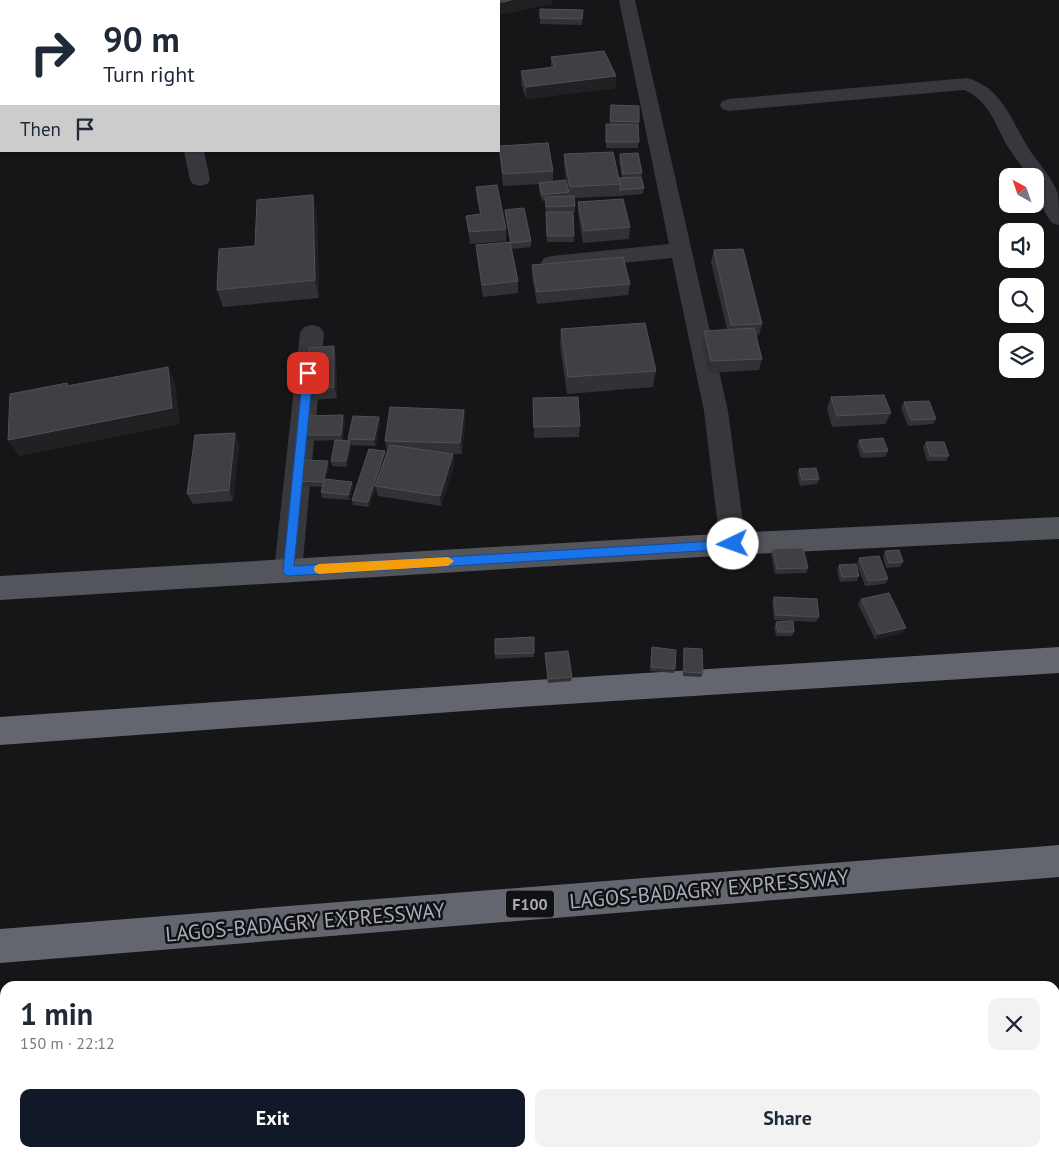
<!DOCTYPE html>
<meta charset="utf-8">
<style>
:root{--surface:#fff;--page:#f2f2f3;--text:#1f2937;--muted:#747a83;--accent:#111827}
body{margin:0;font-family:"PT Sans",sans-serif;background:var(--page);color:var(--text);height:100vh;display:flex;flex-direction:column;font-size:19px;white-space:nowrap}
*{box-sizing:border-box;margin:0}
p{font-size:16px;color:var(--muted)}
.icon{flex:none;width:28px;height:28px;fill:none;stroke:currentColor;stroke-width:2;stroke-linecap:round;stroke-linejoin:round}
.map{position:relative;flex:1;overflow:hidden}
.side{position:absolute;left:0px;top:981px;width:1060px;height:176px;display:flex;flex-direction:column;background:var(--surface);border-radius:15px 15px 0 0;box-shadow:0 1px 4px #0004}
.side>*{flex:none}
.hud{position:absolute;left:0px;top:0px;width:500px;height:152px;box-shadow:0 1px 4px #0004;background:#fff;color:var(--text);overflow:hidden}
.needle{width:32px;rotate:320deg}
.fabs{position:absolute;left:999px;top:168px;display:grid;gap:10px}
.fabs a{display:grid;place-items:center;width:45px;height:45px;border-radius:10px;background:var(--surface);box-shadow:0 1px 4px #0004;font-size:25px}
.pin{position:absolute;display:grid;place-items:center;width:42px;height:42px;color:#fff;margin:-21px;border-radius:10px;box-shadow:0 2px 8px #0006}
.me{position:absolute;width:55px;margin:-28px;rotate:267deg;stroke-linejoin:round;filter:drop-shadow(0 0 4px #0008)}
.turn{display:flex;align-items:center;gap:18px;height:105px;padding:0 20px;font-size:22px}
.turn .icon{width:65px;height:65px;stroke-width:2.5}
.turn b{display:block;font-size:35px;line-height:42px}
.then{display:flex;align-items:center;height:48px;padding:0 20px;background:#0003;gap:10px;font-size:19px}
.round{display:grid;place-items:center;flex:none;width:52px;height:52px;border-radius:10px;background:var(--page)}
.headline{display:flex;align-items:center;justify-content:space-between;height:85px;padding:0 20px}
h1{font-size:30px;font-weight:700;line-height:38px}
.button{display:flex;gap:10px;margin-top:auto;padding:10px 20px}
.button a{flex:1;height:58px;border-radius:10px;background:var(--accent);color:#fff;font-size:20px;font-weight:700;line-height:58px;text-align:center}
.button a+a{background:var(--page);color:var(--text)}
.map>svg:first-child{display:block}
.built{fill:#222225}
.green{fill:#1c231d}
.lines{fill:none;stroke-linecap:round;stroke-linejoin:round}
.minor{fill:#37383d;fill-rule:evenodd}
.major{fill:#53555c;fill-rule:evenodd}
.highway{fill:#63666e;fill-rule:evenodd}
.wall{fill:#323236}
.shaded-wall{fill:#212124}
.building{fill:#3f3f44;stroke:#4f5156}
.route{fill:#1a73e8;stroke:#114b97}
.slow{fill:#f59e0b}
.labels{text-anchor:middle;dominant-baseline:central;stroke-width:5;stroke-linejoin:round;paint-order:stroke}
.shield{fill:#111113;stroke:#7b7e86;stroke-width:1}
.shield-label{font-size:16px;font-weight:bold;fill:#a8adb8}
.near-street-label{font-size:21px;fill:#a8adb8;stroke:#111113}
</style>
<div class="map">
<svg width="1059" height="1157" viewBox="0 0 1059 1157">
<rect width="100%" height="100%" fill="#161618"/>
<path class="built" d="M1055 1128H1059V1157H150L292 1152H1055Z"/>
<path class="green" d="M0 1057 5 1063V1152L78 1153 82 1157H0Z"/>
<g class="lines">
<g class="minor">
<path d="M619 0H635L728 411 746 544 743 552 733 555 723 552 720 544 704 411 672 258 552 270 544 268 541 263 544 258 552 256 669 244Z"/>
<rect x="0" y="55" width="1" height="11"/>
<path d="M967 78C1004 88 1012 124 1031 152 1040 165 1053 179 1058 194 1059 203 1059 215 1059 225L1052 223C1042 209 1035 193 1035 176H1028C1021 165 1013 155 1006 144 995 123 988 100 964 90L729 111 722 109 720 105 722 101 729 99Z"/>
<path d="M184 151H204L210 180 207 184 200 186 193 184 190 180Z"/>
<path d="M312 325 320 327 324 333 302 571 298 579 288 583 278 579 274 571 300 333 304 327Z"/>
<path d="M335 1152H373L372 1157H334Z"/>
<rect x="616" y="1152" width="38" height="5"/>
</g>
<g class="major">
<path d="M1059 517V539L733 555 0 600V576L733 533Z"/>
<rect x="0" y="1028" width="5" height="36"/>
<rect x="1055" y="1035" width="4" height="36"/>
</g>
<g class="highway">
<path d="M1059 647V673L535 706 0 745V717L535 680Z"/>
<path d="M1059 845V877L0 963V929Z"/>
</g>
</g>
<g class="wall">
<path d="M12 0H97L98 1H13Z"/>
<path d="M269 0H466V1H270Z"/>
<path d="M485 0H552V4L486 1Z"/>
<path d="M540 9 583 10 582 25 540 24Z"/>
<path d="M551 57 616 76 615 88 526 99 521 83V71L551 67Z"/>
<path d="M611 105 639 122 638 148H606V124H610Z"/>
<path d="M499 146 553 171V182L567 186 564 166V154L619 178H622L619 160 620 154 642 173 641 178 644 188 643 194 619 196 574 198 575 206V212H573L574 242H547L546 213 545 200 542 201 539 189V184L503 186 500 158Z"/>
<path d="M476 187 506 229V241L470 244 466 216 480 215 477 199Z"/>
<path d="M578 202 630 227 629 239 583 243 578 214Z"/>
<path d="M505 210 531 241V247L512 249 518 281V293L483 297 477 257 476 245 510 242 505 216Z"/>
<path d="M317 213 319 298 223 307 217 290 255 246Z"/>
<path d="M714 250 762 324 759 335 756 336 762 359 759 370 708 373 702 342 704 331 727 329 711 262Z"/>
<path d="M532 265 630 284 628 295 537 304 532 277Z"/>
<path d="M561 329 656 371 653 387 567 394 560 345Z"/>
<path d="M336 357 337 398 311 400 308 389Z"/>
<path d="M831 397 891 413 885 424 832 427 827 408Z"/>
<path d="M533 398 580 426 579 437 534 438Z"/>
<path d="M904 402 936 419 933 424 908 426 901 408Z"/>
<path d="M464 410 465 421 462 454H453L454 465 441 506 378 496 376 488 369 507 353 505 352 500 385 451 386 455 387 452 385 441Z"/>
<path d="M379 417 380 423 376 446 351 445 347 467 332 466 331 461 348 441V439Z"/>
<path d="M345 421 343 440 306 441 304 435Z"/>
<path d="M859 440 888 451 885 457 861 458 857 445Z"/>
<path d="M926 442 949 456 946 461H927L923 447Z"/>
<path d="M239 444 233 501 193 504 187 494Z"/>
<path d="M329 467 326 479 352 482 353 487 349 500 322 498 321 492 322 487 301 486 299 481Z"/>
<path d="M799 469 819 479 817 484 800 486 797 474Z"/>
<path d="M773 549 808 568 806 573 775 574 771 554Z"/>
<path d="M885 551 903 562 900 567 886 568 883 557Z"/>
<path d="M859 558 888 579 885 584 865 586 857 564Z"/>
<path d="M839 565 859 576 857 581 840 582 837 570Z"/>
<path d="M774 597 819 617 816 622 774 620 772 602Z"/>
<path d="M861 599 903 633 875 639 858 604Z"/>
<path d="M776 622 794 632 792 636H776L774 627Z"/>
<path d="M534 637V657L495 659V639Z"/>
<path d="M652 647 675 669 674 673 650 671 651 652Z"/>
<path d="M684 648 703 673 701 677 683 676V653Z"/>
<path d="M545 653 572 677 571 681 548 683Z"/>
</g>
<g class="shaded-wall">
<path d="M348 0H416L412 1H344Z"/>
<path d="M511 0H552V4L499 15V3Z"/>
<path d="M616 76 615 88 526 99V87Z"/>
<path d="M1 81V96H0V82Z"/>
<rect x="0" y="122" width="1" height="14"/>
<path d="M313 195 317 213 319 298 315 280Z"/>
<path d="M334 346 336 357 337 398 334 387Z"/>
<path d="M168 367 175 383 180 424 19 456 8 440Z"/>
<path d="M464 410 465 421 462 454 460 443Z"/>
<path d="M343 415 345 421 343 440 341 435Z"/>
<path d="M379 417 380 423 376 446 374 440Z"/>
<path d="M235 433 239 444 233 501 229 490Z"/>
<path d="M350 441 351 446 347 467 346 461Z"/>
<path d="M385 451 386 457 375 486 376 488 369 507 368 502Z"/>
<path d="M453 454 454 465 441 506 440 496Z"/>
<path d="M328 461 329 467 324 488 323 482Z"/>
<path d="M352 482 353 487 349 500 348 495Z"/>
<path d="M906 628 903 633 875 639 878 634Z"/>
</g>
<g class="building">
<path d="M20 0H63L64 1H21Z"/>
<path d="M69 0H97L98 1H70Z"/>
<path d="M279 0H348L344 1H280Z"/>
<path d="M371 0H466V1H369Z"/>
<path d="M493 0H511L499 3V1H494Z"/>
<path d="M540 9 583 10 582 19 540 18Z"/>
<path d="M0 30H1V47L0 45Z"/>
<path d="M604 51 616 76 526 87 521 71 555 67 551 57Z"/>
<path d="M0 69 1 71V81L0 82Z"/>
<rect x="0" y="104" width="1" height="18"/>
<path d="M611 105 639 106V122L610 121Z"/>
<path d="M606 124 638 125 639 142H606Z"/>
<path d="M548 143 553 171 503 174 499 146Z"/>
<path d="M613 152 620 184 570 187 564 154Z"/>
<path d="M638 153 642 173 623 174 620 154Z"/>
<path d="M641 177 644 188 620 190V184L619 178Z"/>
<path d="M565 180 569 192 542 195 539 183Z"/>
<path d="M497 185 506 229 469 232 466 216 481 214 476 187Z"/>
<path d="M313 195 315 280 217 290 219 249 255 246 257 200Z"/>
<path d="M574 196 575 206 546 207 545 197Z"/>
<path d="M623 199 630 227 584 231 578 202Z"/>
<path d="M524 208 531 241 511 243 505 210Z"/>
<path d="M546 212H573L574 236H547Z"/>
<path d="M510 242 518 281 482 285 476 245Z"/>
<path d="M743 249 762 324 731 325 714 250Z"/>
<path d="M623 257 630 284 537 292 532 265Z"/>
<path d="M645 323 656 371 568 377 561 329Z"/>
<path d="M754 328 762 359 711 361 704 331Z"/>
<path d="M334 346V387L308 389 309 348Z"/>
<path d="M168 367 172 408 8 440 10 394 67 383V386Z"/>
<path d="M884 395 891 413 837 416 831 397Z"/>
<path d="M578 397 580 426 534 427 533 398Z"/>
<path d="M929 401 936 419 911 420 904 402Z"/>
<path d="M390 407 464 410 460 443 385 441Z"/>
<path d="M343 415 341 435H304L307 416Z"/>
<path d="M353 416 379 417 374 440 348 439Z"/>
<path d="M235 433 229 490 187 494 195 435Z"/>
<path d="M883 438 888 451 864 452 859 440Z"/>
<path d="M335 440 350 441 346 461H331Z"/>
<path d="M926 442H944L949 456H930Z"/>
<path d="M390 445 453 454 440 496 375 486Z"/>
<path d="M369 449 385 451 368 502 352 500Z"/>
<path d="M305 460 328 461 323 482 299 481Z"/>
<path d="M816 468 819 479 802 480 799 469Z"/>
<path d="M325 479 352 482 348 495 321 492Z"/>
<path d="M803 548 808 568 777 569 773 549Z"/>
<path d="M899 550 903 562 889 563 885 551Z"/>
<path d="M879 556 888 579 868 581 859 558Z"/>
<path d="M856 564 859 576 842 577 839 565Z"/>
<path d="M889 593 906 628 878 634 861 599Z"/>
<path d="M774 597 817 599 819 617 776 615Z"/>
<path d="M793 621 794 632H778L776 622Z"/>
<path d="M534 637V653L495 654V639Z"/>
<path d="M652 647 676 650 675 669 651 667Z"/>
<path d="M684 648 702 649 703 673 684 672Z"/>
<path d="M568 651 572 677 548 679 545 653Z"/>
</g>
<path class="route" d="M308 369 313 373 294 566 733 540 739 544 733 549 288 576 284 574 283 571 303 373Z"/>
<path class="slow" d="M448 557 454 561 448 566 319 574 315 572 314 569 315 566 319 564Z"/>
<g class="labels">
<rect class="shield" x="506" y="890.5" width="48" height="27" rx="4"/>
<g class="shield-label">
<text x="530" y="904">F100</text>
</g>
<g class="near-street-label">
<text transform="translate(709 889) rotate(-5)">LAGOS-BADAGRY EXPRESSWAY</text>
<text transform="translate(305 922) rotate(-5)">LAGOS-BADAGRY EXPRESSWAY</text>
</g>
</g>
</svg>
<div class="fabs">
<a><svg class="needle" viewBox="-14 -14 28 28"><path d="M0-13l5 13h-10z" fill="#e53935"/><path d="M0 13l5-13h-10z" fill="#747a83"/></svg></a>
<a><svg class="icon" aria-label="sound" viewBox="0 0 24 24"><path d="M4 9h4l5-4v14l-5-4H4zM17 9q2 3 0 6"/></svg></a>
<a><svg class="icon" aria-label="search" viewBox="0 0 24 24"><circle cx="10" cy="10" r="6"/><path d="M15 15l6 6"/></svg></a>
<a><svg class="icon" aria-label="layers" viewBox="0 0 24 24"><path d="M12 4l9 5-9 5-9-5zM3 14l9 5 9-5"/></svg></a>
</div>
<div class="pin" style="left:308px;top:373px;background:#d93025"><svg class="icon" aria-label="arrive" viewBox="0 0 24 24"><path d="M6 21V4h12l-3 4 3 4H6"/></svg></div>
<svg class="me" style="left:733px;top:544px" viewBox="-20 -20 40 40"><circle r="19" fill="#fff"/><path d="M0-13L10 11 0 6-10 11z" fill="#1a73e8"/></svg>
<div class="hud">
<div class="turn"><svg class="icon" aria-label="right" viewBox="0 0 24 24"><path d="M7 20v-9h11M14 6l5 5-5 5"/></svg><div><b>90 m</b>Turn right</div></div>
<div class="then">Then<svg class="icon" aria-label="arrive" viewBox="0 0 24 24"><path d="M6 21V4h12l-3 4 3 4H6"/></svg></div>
</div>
<section class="side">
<div class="headline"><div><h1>1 min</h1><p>150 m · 22:12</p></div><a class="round"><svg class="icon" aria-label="close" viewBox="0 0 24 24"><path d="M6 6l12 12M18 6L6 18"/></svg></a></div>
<div class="button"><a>Exit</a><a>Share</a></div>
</section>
</div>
